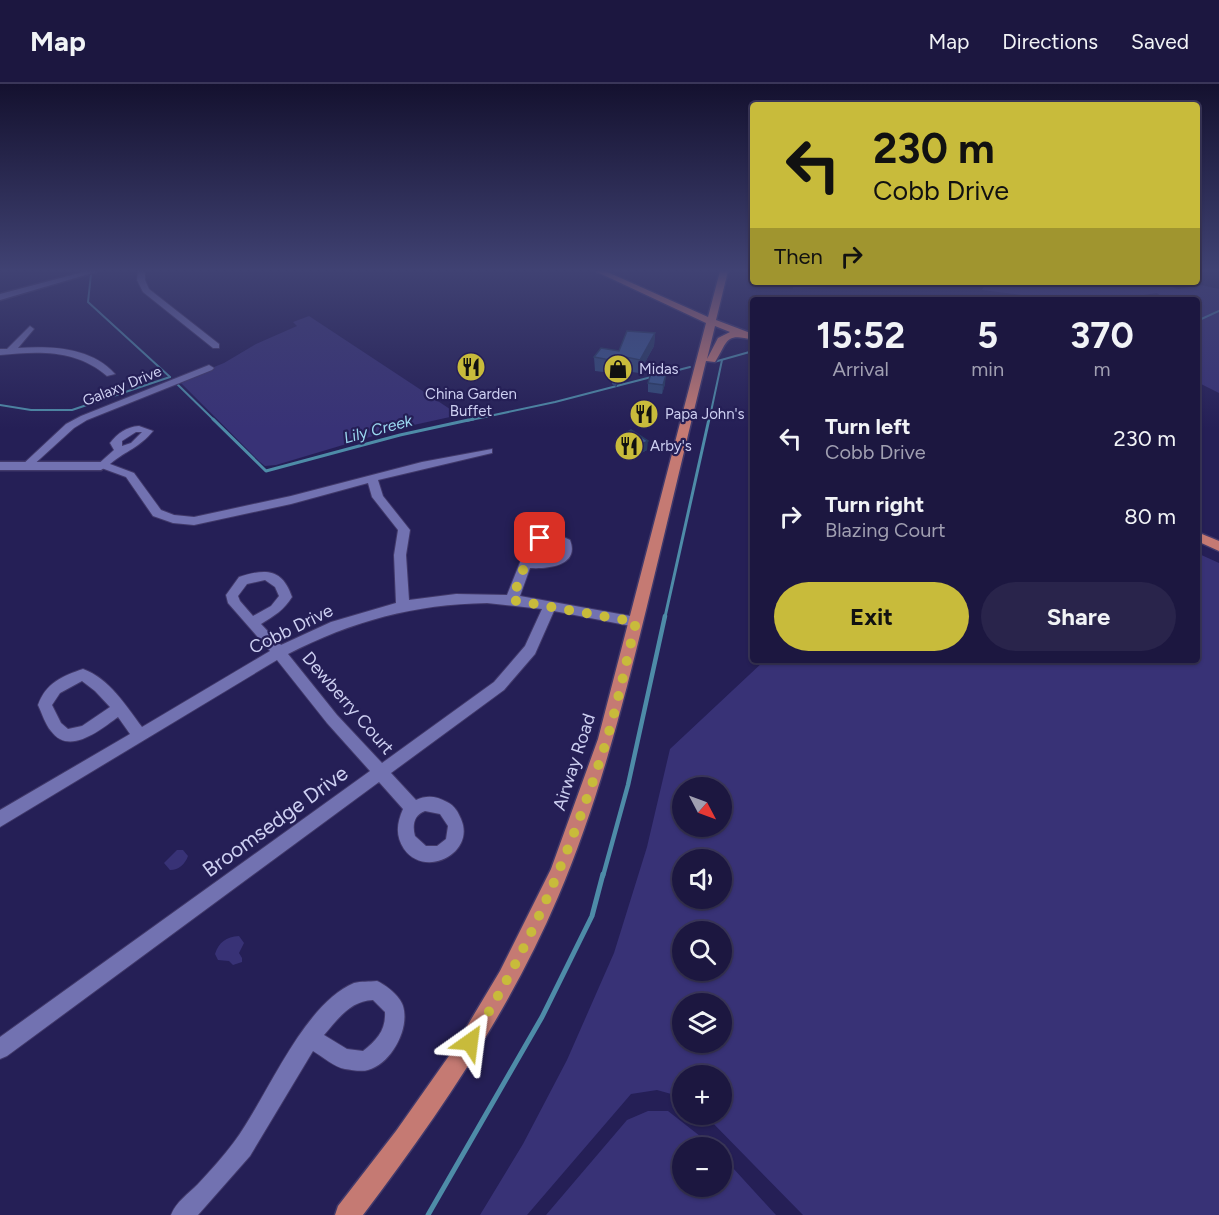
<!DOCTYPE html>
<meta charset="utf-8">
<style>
:root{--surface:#1c1740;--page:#29244b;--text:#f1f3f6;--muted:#a09fb1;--line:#3a3659;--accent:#c8bb3b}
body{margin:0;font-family:Figtree,sans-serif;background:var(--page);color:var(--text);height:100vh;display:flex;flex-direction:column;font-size:22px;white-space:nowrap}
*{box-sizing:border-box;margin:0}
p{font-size:20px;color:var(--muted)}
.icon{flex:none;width:33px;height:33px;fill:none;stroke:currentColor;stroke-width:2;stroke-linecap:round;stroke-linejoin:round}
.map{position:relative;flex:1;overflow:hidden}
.details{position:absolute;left:750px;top:213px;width:450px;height:366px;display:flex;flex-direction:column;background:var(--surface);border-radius:6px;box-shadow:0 2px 4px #0004,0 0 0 2px var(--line)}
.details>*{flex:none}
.top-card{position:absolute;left:750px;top:18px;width:450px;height:183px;border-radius:6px;box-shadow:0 2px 4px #0004,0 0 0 2px var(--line);background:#c8bb3b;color:#111;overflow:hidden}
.needle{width:39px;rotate:131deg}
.buttons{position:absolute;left:672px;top:693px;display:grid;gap:12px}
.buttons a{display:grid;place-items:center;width:60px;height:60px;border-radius:50%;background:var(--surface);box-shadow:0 2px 4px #0004,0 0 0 2px var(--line);font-size:30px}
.pin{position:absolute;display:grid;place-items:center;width:51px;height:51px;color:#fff;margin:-26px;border-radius:12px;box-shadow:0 3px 9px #0006}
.me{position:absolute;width:66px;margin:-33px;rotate:31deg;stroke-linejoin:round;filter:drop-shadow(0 0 4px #0008)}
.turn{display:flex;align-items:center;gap:21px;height:126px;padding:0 24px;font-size:27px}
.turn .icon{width:78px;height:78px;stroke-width:2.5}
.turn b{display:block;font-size:42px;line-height:51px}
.then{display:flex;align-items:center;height:57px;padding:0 24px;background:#0003;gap:12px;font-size:22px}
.eta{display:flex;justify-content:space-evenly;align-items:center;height:102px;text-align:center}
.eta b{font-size:36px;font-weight:700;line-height:42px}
.action{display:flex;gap:12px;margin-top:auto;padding:12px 24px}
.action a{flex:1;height:69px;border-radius:36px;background:var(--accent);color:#111;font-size:24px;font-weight:700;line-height:69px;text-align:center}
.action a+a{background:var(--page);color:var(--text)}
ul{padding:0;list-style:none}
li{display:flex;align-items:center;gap:18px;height:78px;padding:0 24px}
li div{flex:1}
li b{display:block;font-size:22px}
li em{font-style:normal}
header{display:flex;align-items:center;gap:36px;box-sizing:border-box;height:84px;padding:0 30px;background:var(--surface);border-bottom:2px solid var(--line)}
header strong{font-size:28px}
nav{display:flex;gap:33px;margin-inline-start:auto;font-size:21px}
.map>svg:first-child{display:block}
.green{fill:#383276;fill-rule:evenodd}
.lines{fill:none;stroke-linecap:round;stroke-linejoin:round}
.stream-far3{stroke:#4e8ca8;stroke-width:2}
.stream-far2{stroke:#4e8ca8;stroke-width:3}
.stream-far1{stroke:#4e8ca8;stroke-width:4.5}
.stream{stroke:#4e8ca8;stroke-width:5}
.street-casing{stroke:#41396a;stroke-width:2}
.secondary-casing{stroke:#41396a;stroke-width:3}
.primary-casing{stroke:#41396a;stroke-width:3}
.street{fill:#7272b1;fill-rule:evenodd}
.secondary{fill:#7272b1;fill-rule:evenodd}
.primary{fill:#c57a73;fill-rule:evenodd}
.wall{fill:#334a79}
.shaded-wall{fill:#293c63}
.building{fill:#3b568d;stroke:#293c63;stroke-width:1.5}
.route{stroke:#c8bb3b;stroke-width:10;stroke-dasharray:0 18}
.labels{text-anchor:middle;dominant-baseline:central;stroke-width:4.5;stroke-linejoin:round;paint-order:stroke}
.far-poi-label{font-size:15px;fill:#cdcff1;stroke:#251f56;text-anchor:start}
.far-street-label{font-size:15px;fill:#cdcff1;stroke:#251f56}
.far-water-label{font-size:16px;font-style:italic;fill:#9bd9f0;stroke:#251f56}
.street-label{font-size:18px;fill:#cdcff1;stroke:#251f56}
.near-street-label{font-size:21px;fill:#cdcff1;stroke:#251f56}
</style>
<header>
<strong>Map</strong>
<nav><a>Map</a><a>Directions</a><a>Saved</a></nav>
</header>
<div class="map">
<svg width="1219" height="1131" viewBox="0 0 1219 1131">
<rect width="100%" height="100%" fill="#251f56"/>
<g class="green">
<path d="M793 198H921L793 205Z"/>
<path d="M986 198H1156L1178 205 1201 201 1219 205V309L1201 300 1197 301V216H1166L1157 209 1111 216 1086 212 1054 215 982 206Z"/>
<path d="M309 232 459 331 400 344 276 381 265 382 260 378 179 297 224 279 256 260 297 242 293 238Z"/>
<path d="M1197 469 1219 479V1131H803L705 1031 722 1030V992H682V1013L657 1006 631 1010 527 1131H480L523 1060 567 976 614 869 647 763 670 665 765 576H1197ZM682 704H722V742H682ZM682 776H722V814H682ZM682 848H722V886H682ZM682 920H722V958H682Z"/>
<path d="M177 766H183L188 772C185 780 179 786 170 786L164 779Z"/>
<path d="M239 852 244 859 239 869 242 874V878L233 881 229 877 218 876 215 870C219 858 226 853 239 852Z"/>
<path d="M648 1027H668L714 1063 682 1064V1102H722V1072L776 1131H546L627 1036Z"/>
</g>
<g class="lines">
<g class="stream-far3">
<path d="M91 190 88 218 170 293"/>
<path d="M1197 237 1219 227"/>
<path d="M714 278 753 267"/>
<path d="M176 299 215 337"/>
<path d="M0 321 31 326H72L170 293"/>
<path d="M466 337 555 318 690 283"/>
<path d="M709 337 722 276"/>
</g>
<g class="stream-far2">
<path d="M213 335 266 387 400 351 473 335"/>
<path d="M665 533 709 335"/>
</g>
<path class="stream-far1" d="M603 792 628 701 665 532"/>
<path class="stream" d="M428 1131 542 933 592 832 603 790"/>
<g class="street-casing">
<g id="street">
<path d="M138 187H145V196L149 205 219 260V264H213L143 208 137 196Z"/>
<path d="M30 242 34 245 18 264C51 262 91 263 115 290L107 292C76 265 38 267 0 271V265H7Z"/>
<path d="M209 281 214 284 212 286 87 336 74 344 30 384H22L21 382 66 340 81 332Z"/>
<path d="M139 342 153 347C139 364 127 366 110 380L134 389 161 426 174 431 194 433 291 412 422 378 492 365V369L378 396 383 412 410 446 406 471 409 516 456 510 507 511 527 461 536 451 551 447 570 456C580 482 548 485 530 484L520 512 636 533 643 538 636 543 554 527 535 570 504 606 391 689 416 716C427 711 436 712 447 718 455 722 458 728 461 735 476 769 425 795 404 765 395 751 397 739 403 725L379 698 7 972 0 975V953L370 687 327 639 277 576 0 743V726L130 650 118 633C100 646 69 672 51 647 45 640 42 629 38 621 46 599 62 592 83 585 109 594 126 622 142 643L270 567 228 519 226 511 239 493C264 485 282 483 292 513 284 526 274 532 261 540L281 561 331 538 396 519 394 471 398 446 372 413 368 399 291 420 194 441 173 439 153 432 126 393 96 382 114 366 110 359C118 349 126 343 139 342ZM136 348H142L131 359 122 362V357ZM550 455 560 461C560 477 546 477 533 476 536 467 540 458 550 455ZM265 496 275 503 279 512 271 522 253 532 240 517 238 512 247 500ZM487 519 542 525 525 562 494 598 382 679 337 631 288 570C352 537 415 520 487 519ZM82 597 95 607 110 623 82 642 68 645 61 639 52 621 60 609ZM425 727 440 730 448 742 446 755 437 762H426L415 752C412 741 414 731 425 727Z"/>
<path d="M377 897C386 901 400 912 403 922 410 945 391 980 368 986 362 988 352 986 345 985 334 983 323 973 313 967L250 1072 198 1131H171C176 1118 188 1110 198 1100 210 1087 223 1073 234 1058 267 1014 302 921 354 899 361 897 369 898 377 897ZM373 916 385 928C386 946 377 956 363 967L347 965 324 951C338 935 350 917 373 916Z"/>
</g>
</g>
<g class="secondary-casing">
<g id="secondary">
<path d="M87 187H99L0 216V210Z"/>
<path d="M0 378H101L107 382 101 386H0Z"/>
</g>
</g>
<g class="primary-casing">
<g id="primary">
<path d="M595 187H605L708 233 720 187H728L716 236 753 250V256C724 248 728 258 715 278L706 277C686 358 667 440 647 522 623 621 598 719 558 813 509 928 438 1032 363 1131H335L338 1122 396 1047 451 969 500 887 551 785 598 655 706 239ZM715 242 730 248 718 254 707 275Z"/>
<path d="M1197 448 1219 457V467L1197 457Z"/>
</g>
</g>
<use href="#street" class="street"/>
<use href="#secondary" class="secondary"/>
<use href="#primary" class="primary"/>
</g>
<g class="wall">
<path d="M655 249 654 262 639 289 625 287 616 303 612 300V289L595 287 594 273 619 267Z"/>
<path d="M648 299 665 300 662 310 648 308Z"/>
<path d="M617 354 647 366 632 374 617 363Z"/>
</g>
<g class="shaded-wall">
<path d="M655 249 654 262 639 289 640 276Z"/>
<path d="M626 273 625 287 616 303V289Z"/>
<path d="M666 291 665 300 662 310 663 301Z"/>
<path d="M648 357 647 366 632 374V365Z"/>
</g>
<g class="building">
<path d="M627 247 655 249 640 276 626 273 616 289 612 287 616 277 594 273 601 264 619 267Z"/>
<path d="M651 289 666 291 663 301 648 299Z"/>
<path d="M631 346 648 357 632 365 617 354Z"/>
</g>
<linearGradient id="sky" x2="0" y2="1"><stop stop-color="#14112f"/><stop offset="0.54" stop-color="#404273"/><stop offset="1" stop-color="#404273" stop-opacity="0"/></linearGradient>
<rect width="1219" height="345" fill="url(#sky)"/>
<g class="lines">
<path class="route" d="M470 958C529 867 573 761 606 658 618 619 626 578 636 538L512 516 531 464 540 454"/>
</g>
<defs>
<g id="restaurant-disc" transform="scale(1.5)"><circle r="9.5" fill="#c8bb3b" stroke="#251f56"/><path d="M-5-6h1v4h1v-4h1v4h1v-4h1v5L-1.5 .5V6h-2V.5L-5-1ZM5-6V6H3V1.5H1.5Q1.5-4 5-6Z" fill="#111"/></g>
<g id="shop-disc" transform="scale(1.5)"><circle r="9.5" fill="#c8bb3b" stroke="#251f56"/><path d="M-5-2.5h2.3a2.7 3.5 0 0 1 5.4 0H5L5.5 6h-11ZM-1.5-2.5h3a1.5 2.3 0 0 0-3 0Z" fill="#111"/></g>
</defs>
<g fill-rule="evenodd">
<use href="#restaurant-disc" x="471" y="283"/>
<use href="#shop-disc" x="618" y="285"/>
<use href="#restaurant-disc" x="644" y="330"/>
<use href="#restaurant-disc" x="629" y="362"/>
</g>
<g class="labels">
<g class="far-poi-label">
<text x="639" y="285">Midas</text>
<text x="471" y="310" text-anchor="middle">China Garden<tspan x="471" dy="17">Buffet</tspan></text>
<text x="665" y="330">Papa John's</text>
<text x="650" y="362">Arby's</text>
</g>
<g class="far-street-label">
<text transform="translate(122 302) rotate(-22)">Galaxy Drive</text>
</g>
<g class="far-water-label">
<text transform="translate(378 345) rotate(-15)">Lily Creek</text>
</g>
<g class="street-label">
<text transform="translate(291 545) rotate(-26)">Cobb Drive</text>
<text transform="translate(348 619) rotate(49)">Dewberry Court</text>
<text transform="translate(574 678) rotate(-72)">Airway Road</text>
</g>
<g class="near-street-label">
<text transform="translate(275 737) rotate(-36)">Broomsedge Drive</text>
</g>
</g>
</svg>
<div class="buttons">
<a><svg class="needle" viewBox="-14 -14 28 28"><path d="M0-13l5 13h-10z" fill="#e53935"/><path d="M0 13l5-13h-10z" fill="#a09fb1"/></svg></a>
<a><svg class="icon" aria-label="sound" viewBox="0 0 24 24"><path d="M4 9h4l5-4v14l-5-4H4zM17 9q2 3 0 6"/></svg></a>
<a><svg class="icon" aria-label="search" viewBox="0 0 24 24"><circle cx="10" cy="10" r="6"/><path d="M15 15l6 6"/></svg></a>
<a><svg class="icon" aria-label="layers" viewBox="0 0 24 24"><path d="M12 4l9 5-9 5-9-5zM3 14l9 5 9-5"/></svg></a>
<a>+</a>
<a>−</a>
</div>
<div class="pin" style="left:540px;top:454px;background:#d93025"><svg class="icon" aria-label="arrive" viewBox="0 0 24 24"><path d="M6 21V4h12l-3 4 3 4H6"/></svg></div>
<svg class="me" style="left:470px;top:958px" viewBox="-20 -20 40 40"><path d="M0-17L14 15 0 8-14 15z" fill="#c8bb3b" stroke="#fff" stroke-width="4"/></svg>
<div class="top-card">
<div class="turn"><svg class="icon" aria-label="left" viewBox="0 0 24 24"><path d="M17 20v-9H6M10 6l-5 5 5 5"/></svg><div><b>230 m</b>Cobb Drive</div></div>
<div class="then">Then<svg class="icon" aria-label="right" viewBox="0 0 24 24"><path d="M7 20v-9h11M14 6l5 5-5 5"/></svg></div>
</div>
<section class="details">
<div class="eta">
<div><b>15:52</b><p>Arrival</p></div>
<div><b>5</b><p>min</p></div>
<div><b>370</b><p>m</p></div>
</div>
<ul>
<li><svg class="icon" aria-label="left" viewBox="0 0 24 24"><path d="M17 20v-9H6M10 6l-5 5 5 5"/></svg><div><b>Turn left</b><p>Cobb Drive</p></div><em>230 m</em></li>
<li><svg class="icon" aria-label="right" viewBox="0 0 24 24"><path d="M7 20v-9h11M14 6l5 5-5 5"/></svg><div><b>Turn right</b><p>Blazing Court</p></div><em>80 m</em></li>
</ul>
<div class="action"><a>Exit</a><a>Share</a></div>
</section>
</div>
